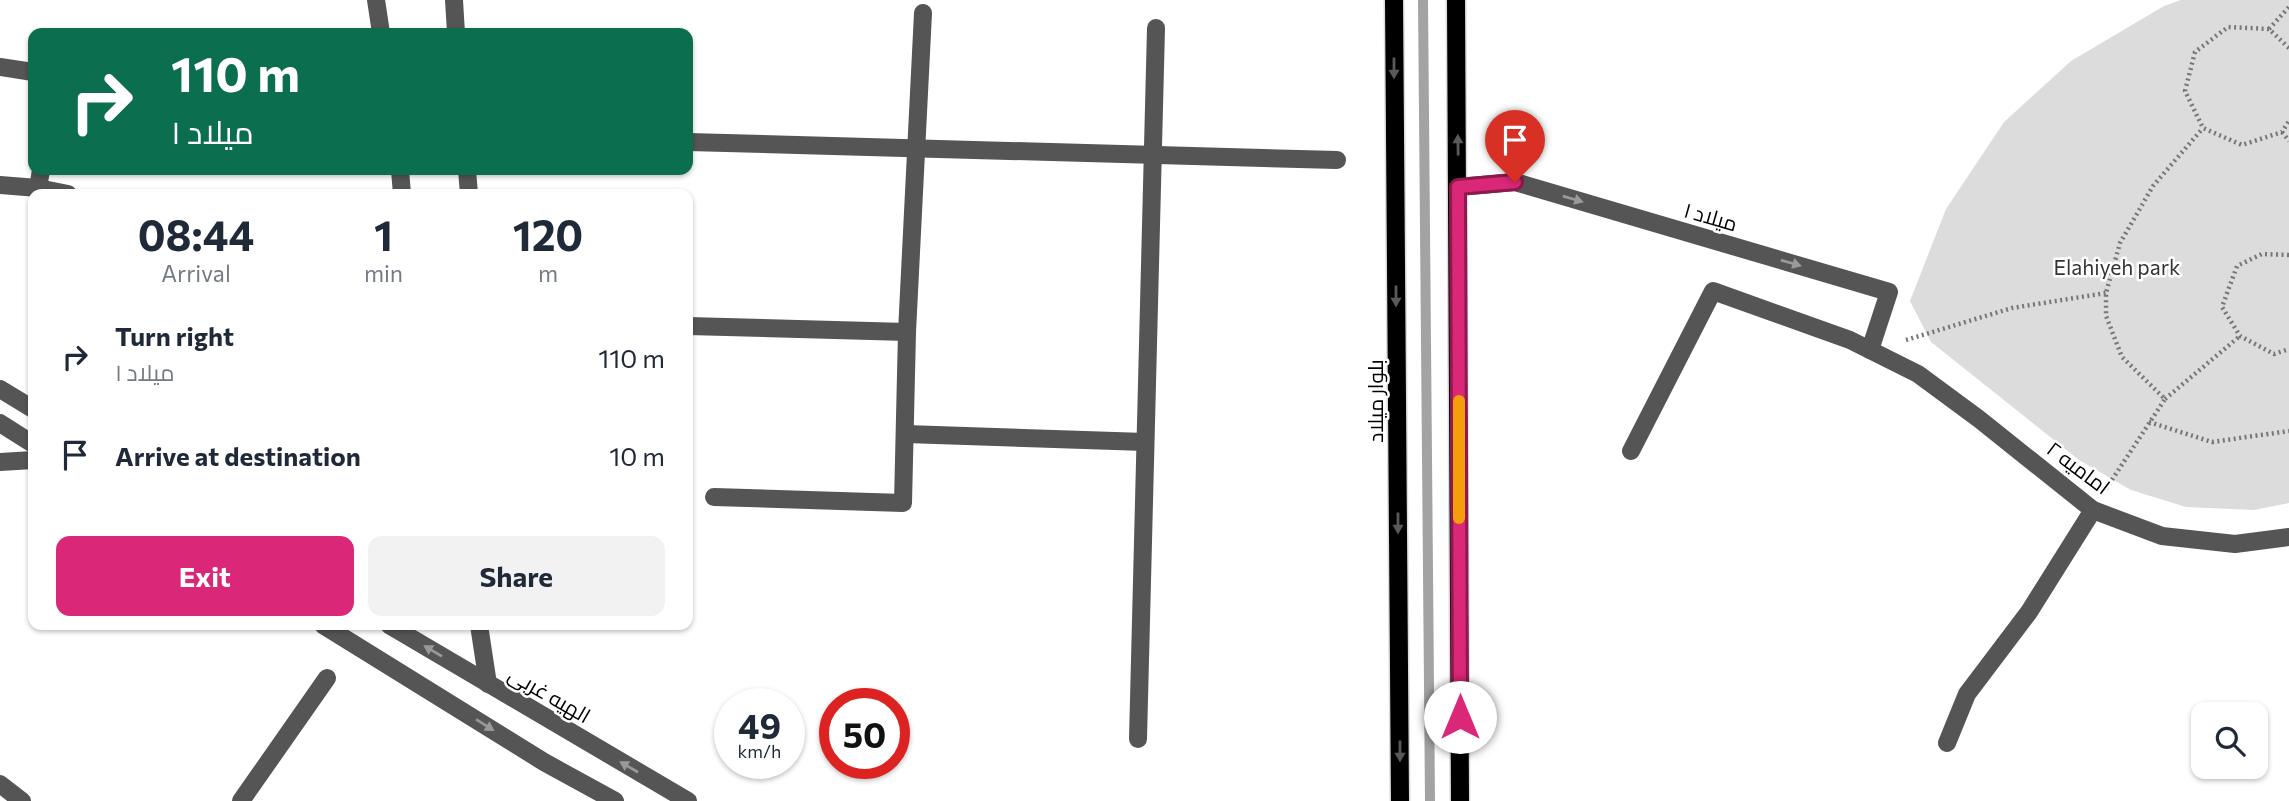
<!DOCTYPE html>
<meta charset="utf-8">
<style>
:root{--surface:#fff;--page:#f2f2f3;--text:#1f2937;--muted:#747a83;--accent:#db2777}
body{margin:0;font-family:Commissioner,Cairo,sans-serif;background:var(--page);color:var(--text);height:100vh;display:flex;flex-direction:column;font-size:26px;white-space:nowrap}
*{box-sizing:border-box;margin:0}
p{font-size:23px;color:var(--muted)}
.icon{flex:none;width:38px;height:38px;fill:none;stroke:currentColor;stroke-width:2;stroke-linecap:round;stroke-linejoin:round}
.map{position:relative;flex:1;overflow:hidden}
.drawer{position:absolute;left:28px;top:189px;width:665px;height:441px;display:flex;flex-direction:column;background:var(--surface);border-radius:14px;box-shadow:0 2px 5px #0004}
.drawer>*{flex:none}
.top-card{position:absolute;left:28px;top:28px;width:665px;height:147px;border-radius:14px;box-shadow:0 2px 5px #0004;background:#0b6e4f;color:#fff;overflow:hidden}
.buttons{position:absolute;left:2191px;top:702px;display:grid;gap:14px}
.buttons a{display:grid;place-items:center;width:77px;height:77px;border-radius:14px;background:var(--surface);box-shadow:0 2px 5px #0004;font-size:35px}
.speed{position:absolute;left:714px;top:688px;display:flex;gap:14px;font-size:35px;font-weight:700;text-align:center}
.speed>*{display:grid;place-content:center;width:91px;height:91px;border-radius:50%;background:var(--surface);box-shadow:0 2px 5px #0004;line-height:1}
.speed small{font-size:18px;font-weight:400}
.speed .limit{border:10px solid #d22;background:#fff;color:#111}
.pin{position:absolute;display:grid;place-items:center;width:60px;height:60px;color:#fff;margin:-72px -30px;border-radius:50% 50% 50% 0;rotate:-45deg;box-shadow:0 0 7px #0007}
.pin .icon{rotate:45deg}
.me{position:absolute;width:77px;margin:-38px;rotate:0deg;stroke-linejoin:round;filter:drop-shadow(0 0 5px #0008)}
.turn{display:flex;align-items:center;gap:24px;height:147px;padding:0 28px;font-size:32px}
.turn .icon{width:91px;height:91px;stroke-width:2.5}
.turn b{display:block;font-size:49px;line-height:60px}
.eta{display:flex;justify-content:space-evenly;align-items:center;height:119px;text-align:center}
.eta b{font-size:42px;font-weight:700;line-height:49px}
.button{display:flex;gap:14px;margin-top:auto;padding:14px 28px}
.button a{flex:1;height:80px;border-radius:14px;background:var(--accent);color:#fff;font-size:28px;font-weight:700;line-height:80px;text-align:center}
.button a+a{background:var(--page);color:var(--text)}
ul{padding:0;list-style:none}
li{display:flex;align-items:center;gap:21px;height:98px;padding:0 28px}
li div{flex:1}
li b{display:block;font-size:26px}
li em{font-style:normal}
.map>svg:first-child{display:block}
.green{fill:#dcdcdc}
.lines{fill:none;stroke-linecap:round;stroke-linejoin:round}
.stream{stroke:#a3a3a3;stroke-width:10}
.major-casing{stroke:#dbdbdb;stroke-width:21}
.path{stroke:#777;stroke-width:4.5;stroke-dasharray:2 3.5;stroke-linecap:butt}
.minor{stroke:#555;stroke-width:18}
.major{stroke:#000;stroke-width:18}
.oneway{fill:#595959}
.oneway2{fill:#999}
.route-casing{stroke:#8e194d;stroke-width:18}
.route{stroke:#db2777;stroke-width:12}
.slow{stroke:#f59e0b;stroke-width:12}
.labels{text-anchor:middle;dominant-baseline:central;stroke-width:5;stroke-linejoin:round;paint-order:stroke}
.street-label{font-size:21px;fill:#000;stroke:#fff}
.park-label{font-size:21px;fill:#333;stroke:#fff}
</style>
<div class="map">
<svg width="2289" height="801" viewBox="0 0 2289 801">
<rect width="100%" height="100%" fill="#fff"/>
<path class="green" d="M2181 0H2289V503L2254 510 2186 507 2131 490 2079 460 1931 342 1910 301 1946 209 2004 122 2071 61 2164 6Z"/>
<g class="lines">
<path class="stream" d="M1423 0 1430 801"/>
<g class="major-casing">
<g id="major">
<path d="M1394 0 1400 801"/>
<path d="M1456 0 1460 801"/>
</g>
</g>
<g class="path">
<path d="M2269 29 2289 7"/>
<path d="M2289 48 2269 29 2228 27 2195 52 2185 91 2203 128 2242 145 2282 132 2289 121"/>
<path d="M2282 132 2289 141"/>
<path d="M2289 255 2262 254 2237 266 2222 307 2240 336 2274 354 2289 349"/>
<path d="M1906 340 2012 308 2106 293"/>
<path d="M2165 399 2240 336"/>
<path d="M2149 422 2212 442 2289 431"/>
<path d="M2106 489 2165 399 2122 357 2106 316V293L2120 243 2153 186 2203 128"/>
</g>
<g class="minor">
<path d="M376 0 381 33"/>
<path d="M454 0 456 33"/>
<path d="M0 67 33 72"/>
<path d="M688 142 1337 160"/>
<path d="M400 170 402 194"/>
<path d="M467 170 469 194"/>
<path d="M0 185 38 188 68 194"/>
<path d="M1458 187 1515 182 1889 292 1870 350"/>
<path d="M38 188 41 170"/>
<path d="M688 326 907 332"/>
<path d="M0 389 33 409"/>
<path d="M0 423 33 444"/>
<path d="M906 434 1145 442"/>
<path d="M1631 451 1713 291 1850 340 1918 374 1979 419 2093 510 2162 536 2235 544 2289 537"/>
<path d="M0 462 33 460"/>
<path d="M714 497 903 503 907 332 923 13"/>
<path d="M323 625 544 762 615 801"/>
<path d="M389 625 688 801"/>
<path d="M479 625 488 684"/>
<path d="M1138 739 1156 28"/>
<path d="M1947 743 1967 694 2029 612 2093 510"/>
<path d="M0 784 22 801"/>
<path d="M241 801 327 678"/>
</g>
<use href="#major" class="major"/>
</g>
<defs><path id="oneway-solid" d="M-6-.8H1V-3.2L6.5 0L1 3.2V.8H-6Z" transform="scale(1.75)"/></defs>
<g class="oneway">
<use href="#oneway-solid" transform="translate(1394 68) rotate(90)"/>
<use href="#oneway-solid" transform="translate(1458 145) rotate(-91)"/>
<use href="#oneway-solid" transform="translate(1396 296) rotate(90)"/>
<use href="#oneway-solid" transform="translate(1398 523) rotate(90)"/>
<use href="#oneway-solid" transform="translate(1400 751) rotate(90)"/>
</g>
<g class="oneway2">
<use href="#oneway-solid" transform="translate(1573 199) rotate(16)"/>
<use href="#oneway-solid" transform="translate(1791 263) rotate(16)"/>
<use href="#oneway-solid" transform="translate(433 651) rotate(-149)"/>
<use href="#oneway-solid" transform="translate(485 725) rotate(32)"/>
<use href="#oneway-solid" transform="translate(629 767) rotate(-150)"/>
</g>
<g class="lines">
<g class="route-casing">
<path id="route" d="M1460 717 1458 187 1515 182"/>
</g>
<use href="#route" class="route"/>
<path class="slow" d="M1459 401V518"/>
</g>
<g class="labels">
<g class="street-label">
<text transform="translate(1711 216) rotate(16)">میلاد ۱</text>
<text transform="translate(1374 401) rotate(-90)">بلوار میلاد</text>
<text transform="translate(2079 467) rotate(37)">امامیه ۲</text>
<text transform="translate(550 694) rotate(30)">الهیه غربی</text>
</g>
<g class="park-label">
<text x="2117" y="266">Elahiyeh park</text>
</g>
</g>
</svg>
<div class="buttons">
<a><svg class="icon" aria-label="search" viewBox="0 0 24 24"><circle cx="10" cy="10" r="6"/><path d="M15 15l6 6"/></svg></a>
</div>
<div class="speed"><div>49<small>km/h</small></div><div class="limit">50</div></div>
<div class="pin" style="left:1515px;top:182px;background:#d93025"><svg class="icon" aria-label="arrive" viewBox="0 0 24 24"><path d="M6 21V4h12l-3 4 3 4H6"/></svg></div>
<svg class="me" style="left:1460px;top:717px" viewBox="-20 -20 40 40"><circle r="19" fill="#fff"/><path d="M0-13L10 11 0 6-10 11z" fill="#db2777"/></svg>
<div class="top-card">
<div class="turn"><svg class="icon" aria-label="right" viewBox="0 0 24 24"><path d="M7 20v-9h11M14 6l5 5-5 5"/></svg><div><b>110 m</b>میلاد ۱</div></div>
</div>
<section class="drawer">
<div class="eta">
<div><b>08:44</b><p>Arrival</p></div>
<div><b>1</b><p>min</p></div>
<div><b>120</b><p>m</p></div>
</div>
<ul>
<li><svg class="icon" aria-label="right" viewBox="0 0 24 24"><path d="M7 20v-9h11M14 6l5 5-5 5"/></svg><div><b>Turn right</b><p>میلاد ۱</p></div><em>110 m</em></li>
<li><svg class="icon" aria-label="arrive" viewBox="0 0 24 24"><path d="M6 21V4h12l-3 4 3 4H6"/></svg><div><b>Arrive at destination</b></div><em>10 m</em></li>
</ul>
<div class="button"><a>Exit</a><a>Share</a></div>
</section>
</div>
